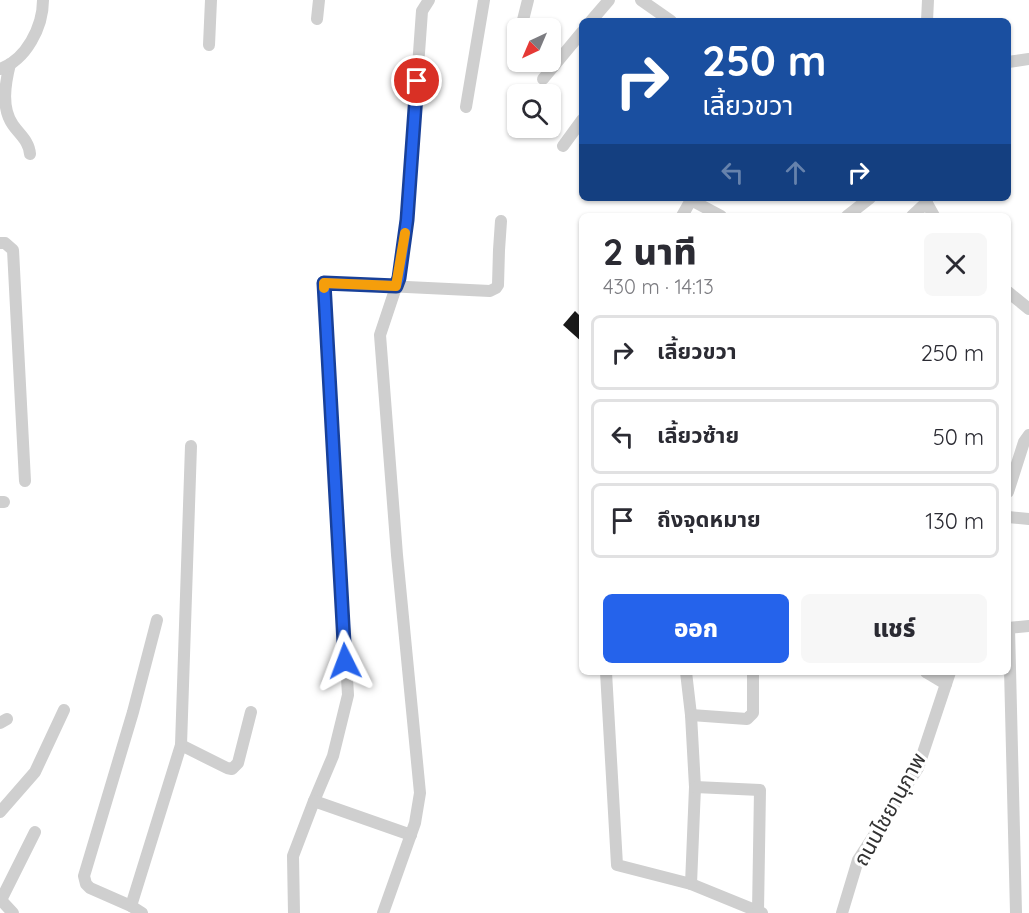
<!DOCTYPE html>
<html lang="th">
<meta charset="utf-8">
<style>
:root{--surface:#fff;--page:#f7f7f7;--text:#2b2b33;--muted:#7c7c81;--line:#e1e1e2;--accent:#2563eb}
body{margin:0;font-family:Quicksand,"Noto Sans Thai",sans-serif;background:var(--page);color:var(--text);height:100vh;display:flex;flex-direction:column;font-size:22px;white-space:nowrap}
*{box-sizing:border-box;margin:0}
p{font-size:20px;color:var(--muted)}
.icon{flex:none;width:33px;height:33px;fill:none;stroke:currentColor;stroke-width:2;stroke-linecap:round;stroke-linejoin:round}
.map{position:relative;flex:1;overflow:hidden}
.details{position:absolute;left:579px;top:213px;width:432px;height:462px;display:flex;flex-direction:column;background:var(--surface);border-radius:9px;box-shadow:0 2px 4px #0004}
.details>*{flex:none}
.top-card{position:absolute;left:579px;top:18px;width:432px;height:183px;border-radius:9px;box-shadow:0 2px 4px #0004;background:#1a4fa0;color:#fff;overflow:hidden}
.needle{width:39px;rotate:224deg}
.tools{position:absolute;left:507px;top:18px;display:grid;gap:12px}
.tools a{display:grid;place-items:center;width:54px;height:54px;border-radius:9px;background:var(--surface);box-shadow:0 2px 4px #0004;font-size:30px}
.pin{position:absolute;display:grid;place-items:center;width:51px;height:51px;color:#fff;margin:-26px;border:3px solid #fff;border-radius:50%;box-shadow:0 2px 6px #0007}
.me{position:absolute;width:66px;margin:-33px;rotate:357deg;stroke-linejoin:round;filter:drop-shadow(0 0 4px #0008)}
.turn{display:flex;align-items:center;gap:21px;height:126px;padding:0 24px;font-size:27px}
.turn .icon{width:78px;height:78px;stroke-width:2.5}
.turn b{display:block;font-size:42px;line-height:51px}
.lanes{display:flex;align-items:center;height:57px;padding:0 24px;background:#0003;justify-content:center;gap:30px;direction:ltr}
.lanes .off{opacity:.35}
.round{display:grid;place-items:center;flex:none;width:63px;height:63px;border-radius:9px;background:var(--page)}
.overview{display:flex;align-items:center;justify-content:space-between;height:102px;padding:0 24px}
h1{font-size:36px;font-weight:800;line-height:45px}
.button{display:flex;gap:12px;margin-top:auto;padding:12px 24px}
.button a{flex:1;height:69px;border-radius:9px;background:var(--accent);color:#fff;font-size:24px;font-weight:800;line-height:69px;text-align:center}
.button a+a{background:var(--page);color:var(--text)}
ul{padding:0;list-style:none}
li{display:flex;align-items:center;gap:18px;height:75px;margin:0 12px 9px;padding:0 12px;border:3px solid var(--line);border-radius:9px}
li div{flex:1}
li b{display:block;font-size:22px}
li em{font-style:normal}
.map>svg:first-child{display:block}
.building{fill:#191919}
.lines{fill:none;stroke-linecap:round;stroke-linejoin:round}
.minor{stroke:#cfcfcf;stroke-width:12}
.route-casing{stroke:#184099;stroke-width:15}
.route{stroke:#2563eb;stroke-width:10}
.slow{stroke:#f59e0b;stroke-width:10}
.labels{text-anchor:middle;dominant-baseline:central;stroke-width:6;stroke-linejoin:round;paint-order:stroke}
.street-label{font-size:21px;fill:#323232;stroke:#fff}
</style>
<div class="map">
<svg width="1029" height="913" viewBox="0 0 1029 913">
<rect width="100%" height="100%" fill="#fff"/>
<path class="building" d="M575 311 582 318V342L563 325Z"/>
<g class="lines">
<g class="minor">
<path d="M641 0 671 21"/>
<path d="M317 19 319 0"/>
<path d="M591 21 609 0"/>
<path d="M927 21 928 0"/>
<path d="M521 28 528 0"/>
<path d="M517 44H518"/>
<path d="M209 45 211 0"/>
<path d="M1008 62 1029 59"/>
<path d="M10 64C5 84 1 108 13 125 20 135 29 141 30 154"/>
<path d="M0 69C26 60 43 27 43 0"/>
<path d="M543 79 582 32"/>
<path d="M466 107 484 0"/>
<path d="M563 146 582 120"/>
<path d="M924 198 934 216"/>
<path d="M682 216 691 200 721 216"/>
<path d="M847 216 870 198"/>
<path d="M912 216 927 202"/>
<path d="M0 243H5L13 250 25 481"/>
<path d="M1008 292 1029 309"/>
<path d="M1008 492 1024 442 1029 435"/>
<path d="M0 502H4"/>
<path d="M1008 517 1029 519"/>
<path d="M1008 628 1029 626"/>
<path d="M1009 628 1016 913"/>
<path d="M606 672 617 865 691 884 762 913"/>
<path d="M686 672 691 715 695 787 691 884"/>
<path d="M926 672 946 684"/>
<path d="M691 715 747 719 753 713V672"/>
<path d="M0 723 7 719"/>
<path d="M181 745 227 768 232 769 238 763 251 712"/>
<path d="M695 787 760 790 758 911"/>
<path d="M314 801 333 756 348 695 324 283 490 291 496 288 498 285 499 250 501 221"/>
<path d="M0 812 35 772 64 710"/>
<path d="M0 899 13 913"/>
<path d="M1 900 35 832"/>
<path d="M131 906 90 888 86 884 84 876 133 712 157 620"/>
<path d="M142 913 131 906 181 745 191 446"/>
<path d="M294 913 293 856 314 801 411 835"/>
<path d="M383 913 415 823 420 793 397 555 380 335 399 278 407 220 422 11 429 0"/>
<path d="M842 913 858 860 918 768 950 672"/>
</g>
</g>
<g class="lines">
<g class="route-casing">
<path id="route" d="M345 661 324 283 396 286 399 278 407 220 417 81"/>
</g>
<use href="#route" class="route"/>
<path class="slow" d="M324 288V283L396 286 405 233"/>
</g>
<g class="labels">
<g class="street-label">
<text transform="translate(889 809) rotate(-61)">ถนนไชยานุภาพ</text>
</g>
</g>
</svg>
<div class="tools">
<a><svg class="needle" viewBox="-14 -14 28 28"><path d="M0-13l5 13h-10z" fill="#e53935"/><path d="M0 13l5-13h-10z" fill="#7c7c81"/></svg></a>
<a><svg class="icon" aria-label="search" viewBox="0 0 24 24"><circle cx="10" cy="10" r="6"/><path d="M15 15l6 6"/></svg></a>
</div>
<div class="pin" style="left:417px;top:81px;background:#d93025"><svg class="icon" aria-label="arrive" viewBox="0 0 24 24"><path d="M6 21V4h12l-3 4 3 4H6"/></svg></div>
<svg class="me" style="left:345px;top:661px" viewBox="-20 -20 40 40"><path d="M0-17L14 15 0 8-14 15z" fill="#2563eb" stroke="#fff" stroke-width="4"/></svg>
<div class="top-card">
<div class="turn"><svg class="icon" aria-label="right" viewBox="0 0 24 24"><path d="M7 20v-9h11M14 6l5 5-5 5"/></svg><div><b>250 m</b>เลี้ยวขวา</div></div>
<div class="lanes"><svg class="icon off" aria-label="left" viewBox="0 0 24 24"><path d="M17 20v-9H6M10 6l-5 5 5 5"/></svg><svg class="icon off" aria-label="ahead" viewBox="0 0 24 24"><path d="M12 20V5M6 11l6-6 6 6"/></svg><svg class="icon" aria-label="right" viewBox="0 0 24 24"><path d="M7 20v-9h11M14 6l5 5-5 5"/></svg></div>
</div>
<section class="details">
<div class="overview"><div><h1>2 นาที</h1><p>430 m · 14:13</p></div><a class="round"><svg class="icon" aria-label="close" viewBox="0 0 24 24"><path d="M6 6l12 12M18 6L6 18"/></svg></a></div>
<ul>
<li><svg class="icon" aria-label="right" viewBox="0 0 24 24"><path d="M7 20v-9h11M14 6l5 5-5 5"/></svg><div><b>เลี้ยวขวา</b></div><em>250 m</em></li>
<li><svg class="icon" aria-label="left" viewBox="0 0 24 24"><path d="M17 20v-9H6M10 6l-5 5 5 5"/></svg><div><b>เลี้ยวซ้าย</b></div><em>50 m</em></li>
<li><svg class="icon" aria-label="arrive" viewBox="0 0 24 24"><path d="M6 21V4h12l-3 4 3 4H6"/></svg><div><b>ถึงจุดหมาย</b></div><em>130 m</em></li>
</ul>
<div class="button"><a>ออก</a><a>แชร์</a></div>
</section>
</div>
